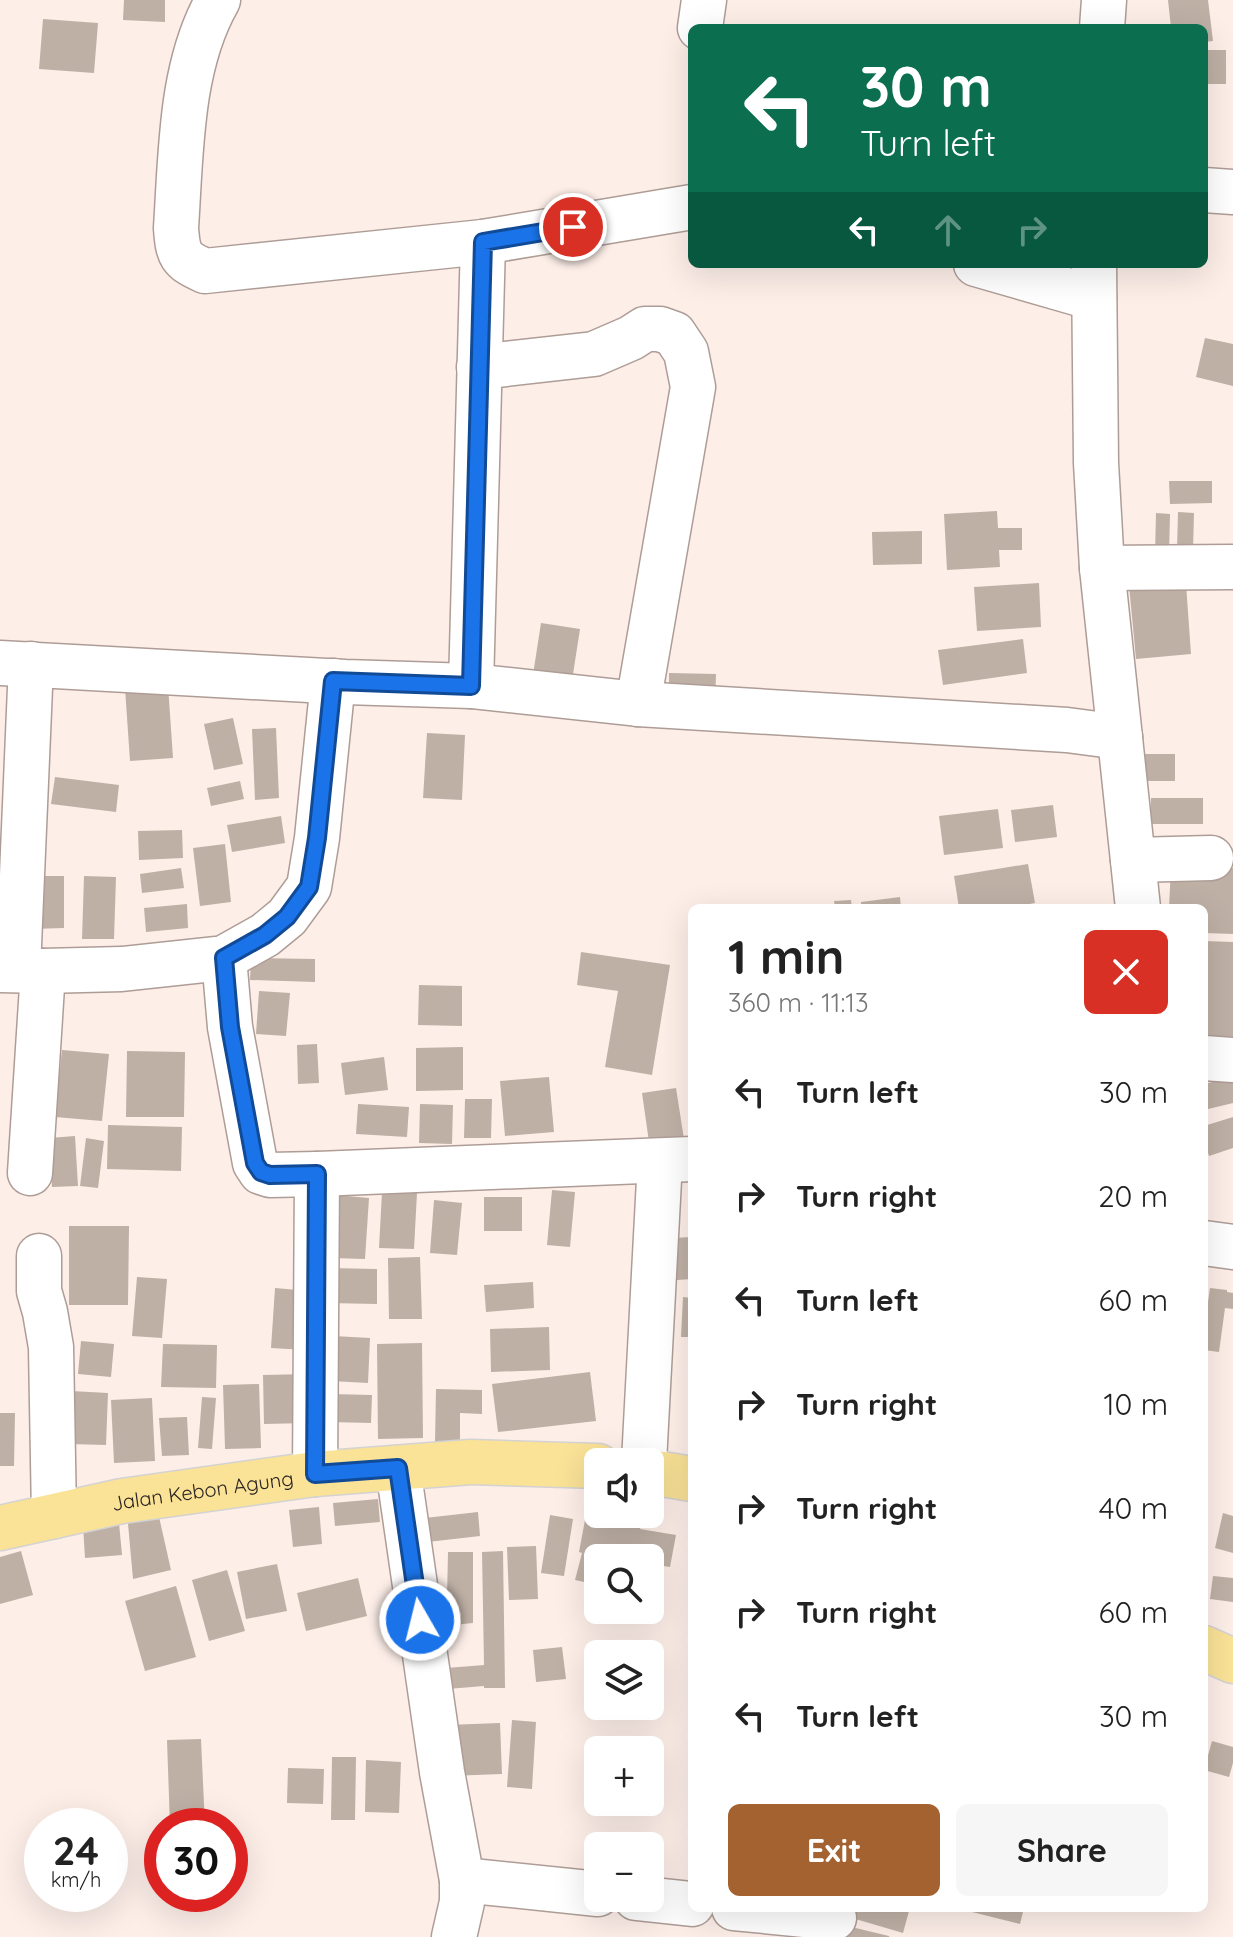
<!DOCTYPE html>
<meta charset="utf-8">
<style>
:root{--surface:#fff;--page:#f6f6f6;--text:#222;--muted:#767676;--accent:#a56231}
body{margin:0;font-family:Quicksand,sans-serif;background:var(--page);color:var(--text);height:100vh;display:flex;flex-direction:column;font-size:30px;white-space:nowrap}
*{box-sizing:border-box;margin:0}
p{font-size:26px;color:var(--muted)}
.icon{flex:none;width:44px;height:44px;fill:none;stroke:currentColor;stroke-width:2;stroke-linecap:round;stroke-linejoin:round}
.map{position:relative;flex:1;overflow:hidden}
.details{position:absolute;left:688px;top:904px;width:520px;height:1008px;display:flex;flex-direction:column;background:var(--surface);border-radius:12px;box-shadow:0 8px 32px #0002}
.details>*{flex:none}
.hud{position:absolute;left:688px;top:24px;width:520px;height:244px;border-radius:12px;box-shadow:0 8px 32px #0002;background:#0b6e4f;color:#fff;overflow:hidden}
.controls{position:absolute;left:584px;top:1448px;display:grid;gap:16px}
.controls a{display:grid;place-items:center;width:80px;height:80px;border-radius:12px;background:var(--surface);box-shadow:0 8px 32px #0002;font-size:40px}
.speed{position:absolute;left:24px;top:1808px;display:flex;gap:16px;font-size:40px;font-weight:700;text-align:center}
.speed>*{display:grid;place-content:center;width:104px;height:104px;border-radius:50%;background:var(--surface);box-shadow:0 8px 32px #0002;line-height:1}
.speed small{font-size:20px;font-weight:400}
.speed .limit{border:12px solid #d22;background:#fff;color:#111}
.pin{position:absolute;display:grid;place-items:center;width:68px;height:68px;color:#fff;margin:-34px;border:4px solid #fff;border-radius:50%;box-shadow:0 2px 8px #0007}
.me{position:absolute;width:88px;margin:-44px;rotate:352deg;stroke-linejoin:round;filter:drop-shadow(0 0 6px #0008)}
.turn{display:flex;align-items:center;gap:28px;height:168px;padding:0 40px;font-size:36px}
.turn .icon{width:104px;height:104px;stroke-width:2.5}
.turn b{display:block;font-size:56px;line-height:68px}
.lanes{display:flex;align-items:center;height:76px;padding:0 40px;background:#0003;justify-content:center;gap:40px;direction:ltr}
.lanes .off{opacity:.35}
.round{display:grid;place-items:center;flex:none;width:84px;height:84px;border-radius:12px;background:var(--page)}
.overview{display:flex;align-items:center;justify-content:space-between;height:136px;padding:0 40px}
h1{font-size:48px;font-weight:700;line-height:60px}
.primary-button{display:flex;gap:16px;margin-top:auto;padding:16px 40px}
.primary-button a{flex:1;height:92px;border-radius:12px;background:var(--accent);color:#fff;font-size:32px;font-weight:700;line-height:92px;text-align:center}
.primary-button a+a{background:var(--page);color:var(--text)}
ul{padding:0;list-style:none}
li{display:flex;align-items:center;gap:24px;height:104px;padding:0 40px}
li div{flex:1}
li b{display:block;font-size:30px}
li em{font-style:normal}
.map>svg:first-child{display:block}
.building{fill:#beb0a5}
.lines{fill:none;stroke-linecap:round;stroke-linejoin:round}
.minor-casing{stroke:#ae9d96;stroke-width:47}
.major-casing{stroke:#d4d3d3;stroke-width:47}
.minor{stroke:#fff;stroke-width:44}
.major{stroke:#fae297;stroke-width:44}
.route-casing{stroke:#114b97;stroke-width:20}
.route{stroke:#1a73e8;stroke-width:14}
.labels{text-anchor:middle;dominant-baseline:central;stroke-width:6;stroke-linejoin:round;paint-order:stroke}
.street-label{font-size:20px;fill:#2a2321;stroke:#fdeee8}
</style>
<div class="map">
<svg width="1233" height="1937" viewBox="0 0 1233 1937">
<rect width="100%" height="100%" fill="#fdeee8"/>
<g class="building">
<path d="M124 0H165V22L123 20Z"/>
<path d="M1168 0H1208L1213 41 1204 42V28H1171Z"/>
<path d="M43 19 98 23 94 73 39 69Z"/>
<rect x="1204" y="50" width="22" height="34"/>
<path d="M1205 338 1233 344V386L1196 377Z"/>
<path d="M1169 481H1212V503L1170 504Z"/>
<path d="M997 511 998 528H1022V550H999L1000 567 947 570 944 514Z"/>
<path d="M1178 512 1194 513 1193 551H1177Z"/>
<path d="M1156 513 1170 514 1169 555H1155Z"/>
<path d="M922 531V564L873 565 872 532Z"/>
<path d="M1185 570 1191 654 1136 659 1128 575Z"/>
<path d="M1039 583 1041 627 977 631 974 587Z"/>
<path d="M541 623 580 629 571 687 532 681Z"/>
<path d="M1023 639 1027 673 943 685 938 650Z"/>
<path d="M669 673 716 674 715 704H669Z"/>
<path d="M168 685 173 758 130 761 125 688Z"/>
<path d="M233 718 243 764 214 770 204 724Z"/>
<path d="M276 728 279 798 255 800 252 729Z"/>
<path d="M427 733 465 735 462 800 423 798Z"/>
<rect x="1145" y="754" width="30" height="27"/>
<path d="M55 777 119 785 116 812 51 804Z"/>
<path d="M240 781 244 799 211 806 207 788Z"/>
<rect x="1151" y="798" width="52" height="26"/>
<path d="M1053 805 1057 837 1015 842 1011 810Z"/>
<path d="M998 809 1003 848 944 855 939 816Z"/>
<path d="M281 816 285 843 232 852 227 825Z"/>
<path d="M182 830 183 858 139 860 138 831Z"/>
<path d="M225 844 231 902 200 906 193 848Z"/>
<path d="M1028 864 1035 903 1008 908H959L954 876Z"/>
<path d="M1171 866 1233 868V934L1204 933V908H1169Z"/>
<path d="M181 868 184 888 142 893 140 874Z"/>
<path d="M32 876H64V928L33 929Z"/>
<path d="M84 876 116 877 114 939H82Z"/>
<path d="M900 897 901 908H861V902Z"/>
<path d="M851 900 852 908H835L834 901Z"/>
<path d="M187 904 188 928 146 932 144 908Z"/>
<path d="M1204 941 1233 942V1037L1204 1036Z"/>
<path d="M581 952 670 965 652 1075 605 1067 618 991 577 985Z"/>
<path d="M251 958 315 959V982L250 980Z"/>
<path d="M419 985 462 986V1026L418 1025Z"/>
<path d="M259 991 290 993 286 1036 256 1034Z"/>
<path d="M317 1044 319 1083 298 1084 297 1045Z"/>
<path d="M463 1047V1090L416 1091V1048Z"/>
<path d="M62 1050 109 1054 102 1121 55 1117Z"/>
<path d="M127 1051 185 1052 184 1117H126Z"/>
<path d="M384 1057 388 1090 345 1095 341 1063Z"/>
<path d="M549 1077 554 1132 505 1136 500 1081Z"/>
<path d="M1233 1077V1103L1204 1110V1084Z"/>
<path d="M676 1088 686 1152 651 1156 642 1093Z"/>
<path d="M465 1099H492L491 1138H464Z"/>
<path d="M358 1104 409 1107 407 1137 356 1134Z"/>
<path d="M420 1104 453 1105 452 1144 419 1143Z"/>
<path d="M1233 1117V1148L1209 1156 1204 1141V1126Z"/>
<path d="M108 1125 182 1127 181 1171 107 1169Z"/>
<path d="M75 1136 78 1186 52 1187 49 1138Z"/>
<path d="M86 1138 104 1141 98 1188 80 1186Z"/>
<path d="M552 1190 575 1192 570 1247 547 1245Z"/>
<path d="M382 1192 417 1193 414 1249 379 1248Z"/>
<path d="M335 1195 369 1198 365 1259 331 1258Z"/>
<rect x="484" y="1197" width="38" height="34"/>
<path d="M434 1200 462 1203 457 1255 430 1253Z"/>
<path d="M69 1226H129L128 1305H69Z"/>
<path d="M692 1237V1279L677 1280 674 1238Z"/>
<path d="M420 1257 422 1319H389L388 1258Z"/>
<path d="M329 1268 377 1269V1304L328 1303Z"/>
<path d="M137 1277 167 1279 162 1338 132 1336Z"/>
<path d="M533 1282 534 1308 486 1312 484 1285Z"/>
<path d="M275 1288 309 1291 305 1350 271 1348Z"/>
<path d="M1210 1288 1227 1290V1292L1233 1293V1309L1225 1308 1219 1352 1204 1350V1330Z"/>
<path d="M683 1297 692 1298V1337H681Z"/>
<path d="M549 1327 550 1370 491 1372 490 1329Z"/>
<path d="M334 1336 370 1338 368 1383 331 1381Z"/>
<path d="M81 1341 114 1344 111 1377 78 1374Z"/>
<path d="M422 1343 423 1438 378 1439 377 1344Z"/>
<path d="M163 1344 217 1345 216 1388 161 1387Z"/>
<path d="M590 1372 596 1421 498 1432 492 1384Z"/>
<path d="M308 1374 309 1423 264 1424 263 1375Z"/>
<path d="M259 1384 261 1448 225 1449 223 1385Z"/>
<path d="M436 1389 482 1390V1414L460 1413V1441L435 1442Z"/>
<path d="M71 1391 108 1393 106 1445 68 1444Z"/>
<path d="M331 1394 372 1395 371 1423 330 1422Z"/>
<path d="M202 1397 216 1398 212 1449 198 1448Z"/>
<path d="M152 1398 155 1461 114 1463 111 1400Z"/>
<path d="M0 1413H15L14 1466H0Z"/>
<path d="M187 1417 189 1455 162 1456 159 1418Z"/>
<path d="M378 1499 380 1522 335 1526 333 1503Z"/>
<path d="M319 1507 322 1544 293 1547 289 1510Z"/>
<path d="M157 1508 171 1570 133 1579 127 1513Z"/>
<path d="M591 1509 598 1511V1514H612L642 1521 640 1529 676 1535 670 1567 650 1564V1558H598V1585L575 1580 582 1553 579 1552 585 1520H589Z"/>
<path d="M478 1512 480 1536 419 1543 416 1519Z"/>
<path d="M1223 1513 1233 1516V1553L1215 1548Z"/>
<path d="M550 1515 573 1519 564 1576 541 1573Z"/>
<path d="M119 1523 122 1555 85 1558 83 1526Z"/>
<path d="M536 1546 538 1599 509 1600 507 1547Z"/>
<path d="M21 1551 33 1595 0 1604V1557Z"/>
<path d="M503 1551 505 1688H484V1686L435 1690 434 1669 484 1665 482 1552Z"/>
<path d="M448 1552H473V1623L432 1627 430 1601 447 1599Z"/>
<path d="M277 1564 287 1611 246 1619 237 1572Z"/>
<path d="M227 1570 245 1631 209 1641 192 1580Z"/>
<path d="M1213 1576 1233 1578V1602L1210 1599Z"/>
<path d="M358 1578 367 1616 306 1631 297 1593Z"/>
<path d="M176 1586 196 1657 145 1671 125 1601Z"/>
<path d="M562 1647 566 1679 536 1682 533 1650Z"/>
<path d="M512 1720 536 1722 532 1789 507 1787Z"/>
<path d="M500 1723 502 1774 449 1776 447 1725Z"/>
<path d="M201 1739 205 1826H170L167 1740Z"/>
<path d="M1212 1741 1233 1747V1763L1229 1777 1204 1770Z"/>
<path d="M332 1757H356L355 1820H331Z"/>
<path d="M366 1760 401 1762 399 1813 365 1812Z"/>
<path d="M288 1768 324 1769 323 1804 287 1803Z"/>
<path d="M844 1908H900L909 1911 903 1933 842 1915Z"/>
<path d="M973 1908H1024L1020 1924 972 1912Z"/>
<path d="M843 1925 889 1936V1937H841Z"/>
</g>
<g class="lines">
<g class="minor-casing">
<g id="minor">
<path d="M218 0C180 66 181 153 176 228 178 255 180 260 205 271L483 242 692 207"/>
<path d="M700 28 704 0"/>
<path d="M1102 28 1104 0"/>
<path d="M1204 190 1233 192"/>
<path d="M976 264 1094 298"/>
<path d="M1094 264 1096 463 1102 568 1138 908"/>
<path d="M479 367 594 354 631 338 645 329H660L674 334 686 352 693 387 638 704"/>
<path d="M1102 568 1233 567"/>
<path d="M0 663 345 682 471 686 638 704 1067 730 1120 737"/>
<path d="M471 686 483 242"/>
<path d="M1133 860 1211 858"/>
<path d="M224 958 230 1027 255 1163 261 1172 270 1175 317 1174 692 1159"/>
<path d="M18 969 31 664"/>
<path d="M0 970 43 971 122 969 224 958 265 935 287 917 309 887 317 838 333 681"/>
<path d="M1204 1058 1233 1060"/>
<path d="M30 1173 43 971"/>
<path d="M1204 1243 1233 1247"/>
<path d="M39 1256V1291L45 1312 51 1347 54 1516"/>
<path d="M644 1462 660 1161"/>
<path d="M398 1468 442 1772 462 1880V1902L454 1937"/>
<path d="M315 1474 317 1174"/>
<path d="M462 1880 598 1894"/>
<path d="M636 1898 692 1904"/>
<path d="M734 1908 834 1918"/>
</g>
</g>
<g class="major-casing">
<g id="major">
<path d="M650 1472 692 1479"/>
<path id="s1" d="M0 1528 122 1501 315 1474 471 1462 598 1466"/>
<path d="M1204 1648 1233 1661"/>
</g>
</g>
<use href="#minor" class="minor"/>
<use href="#major" class="major"/>
</g>
<g class="lines">
<g class="route-casing">
<path id="route" d="M420 1620 398 1468 315 1474 317 1174 270 1175 261 1172 255 1163 230 1027 224 958 265 935 287 917 309 887 317 838 333 681 471 686 483 242 573 227"/>
</g>
<use href="#route" class="route"/>
</g>
<g class="labels">
<g class="street-label">
<text stroke="none"><textPath href="#s1" startOffset="206">Jalan Kebon Agung</textPath></text>
</g>
</g>
</svg>
<div class="controls">
<a><svg class="icon" aria-label="sound" viewBox="0 0 24 24"><path d="M4 9h4l5-4v14l-5-4H4zM17 9q2 3 0 6"/></svg></a>
<a><svg class="icon" aria-label="search" viewBox="0 0 24 24"><circle cx="10" cy="10" r="6"/><path d="M15 15l6 6"/></svg></a>
<a><svg class="icon" aria-label="layers" viewBox="0 0 24 24"><path d="M12 4l9 5-9 5-9-5zM3 14l9 5 9-5"/></svg></a>
<a>+</a>
<a>−</a>
</div>
<div class="speed"><div>24<small>km/h</small></div><div class="limit">30</div></div>
<div class="pin" style="left:573px;top:227px;background:#d93025"><svg class="icon" aria-label="arrive" viewBox="0 0 24 24"><path d="M6 21V4h12l-3 4 3 4H6"/></svg></div>
<svg class="me" style="left:420px;top:1620px" viewBox="-20 -20 40 40"><circle r="17" fill="#1a73e8" stroke="#fff" stroke-width="3"/><path d="M0-11L8 9 0 5-8 9z" fill="#fff"/></svg>
<div class="hud">
<div class="turn"><svg class="icon" aria-label="left" viewBox="0 0 24 24"><path d="M17 20v-9H6M10 6l-5 5 5 5"/></svg><div><b>30 m</b>Turn left</div></div>
<div class="lanes"><svg class="icon" aria-label="left" viewBox="0 0 24 24"><path d="M17 20v-9H6M10 6l-5 5 5 5"/></svg><svg class="icon off" aria-label="ahead" viewBox="0 0 24 24"><path d="M12 20V5M6 11l6-6 6 6"/></svg><svg class="icon off" aria-label="right" viewBox="0 0 24 24"><path d="M7 20v-9h11M14 6l5 5-5 5"/></svg></div>
</div>
<section class="details">
<div class="overview"><div><h1>1 min</h1><p>360 m · 11:13</p></div><a class="round" style="background:#d93025;color:#fff"><svg class="icon" aria-label="close" viewBox="0 0 24 24"><path d="M6 6l12 12M18 6L6 18"/></svg></a></div>
<ul>
<li><svg class="icon" aria-label="left" viewBox="0 0 24 24"><path d="M17 20v-9H6M10 6l-5 5 5 5"/></svg><div><b>Turn left</b></div><em>30 m</em></li>
<li><svg class="icon" aria-label="right" viewBox="0 0 24 24"><path d="M7 20v-9h11M14 6l5 5-5 5"/></svg><div><b>Turn right</b></div><em>20 m</em></li>
<li><svg class="icon" aria-label="left" viewBox="0 0 24 24"><path d="M17 20v-9H6M10 6l-5 5 5 5"/></svg><div><b>Turn left</b></div><em>60 m</em></li>
<li><svg class="icon" aria-label="right" viewBox="0 0 24 24"><path d="M7 20v-9h11M14 6l5 5-5 5"/></svg><div><b>Turn right</b></div><em>10 m</em></li>
<li><svg class="icon" aria-label="right" viewBox="0 0 24 24"><path d="M7 20v-9h11M14 6l5 5-5 5"/></svg><div><b>Turn right</b></div><em>40 m</em></li>
<li><svg class="icon" aria-label="right" viewBox="0 0 24 24"><path d="M7 20v-9h11M14 6l5 5-5 5"/></svg><div><b>Turn right</b></div><em>60 m</em></li>
<li><svg class="icon" aria-label="left" viewBox="0 0 24 24"><path d="M17 20v-9H6M10 6l-5 5 5 5"/></svg><div><b>Turn left</b></div><em>30 m</em></li>
</ul>
<div class="primary-button"><a>Exit</a><a>Share</a></div>
</section>
</div>
